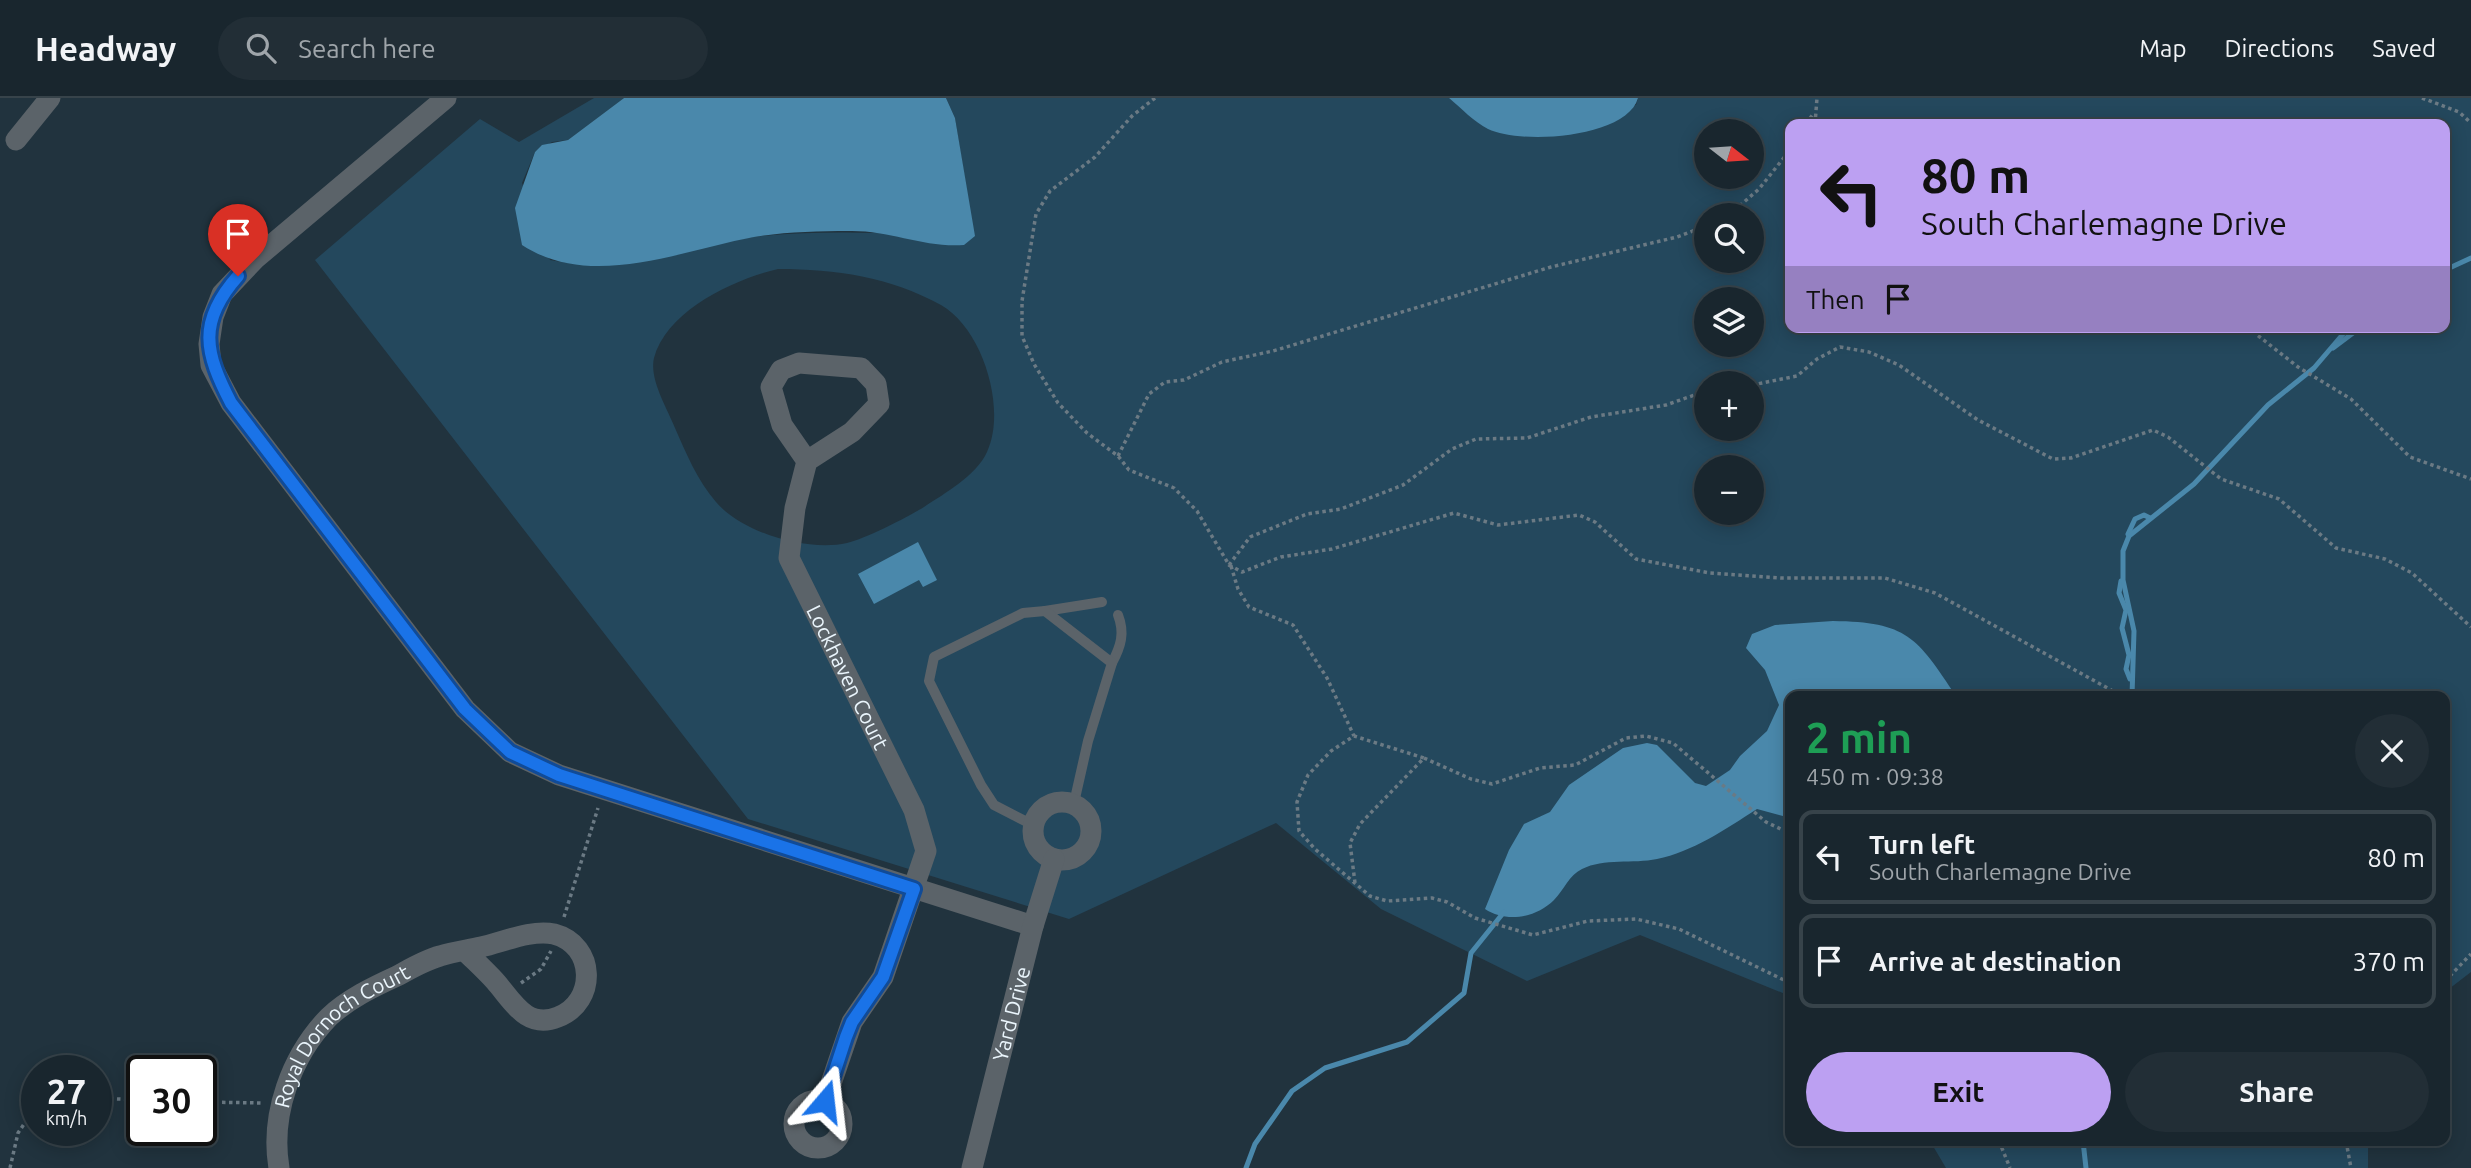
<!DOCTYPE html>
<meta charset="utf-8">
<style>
:root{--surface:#19262e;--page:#222e36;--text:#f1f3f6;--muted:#9fa5aa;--line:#37434a;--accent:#bca0f2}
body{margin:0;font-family:Ubuntu,sans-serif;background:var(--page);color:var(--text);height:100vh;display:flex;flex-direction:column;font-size:26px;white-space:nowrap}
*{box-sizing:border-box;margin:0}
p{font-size:23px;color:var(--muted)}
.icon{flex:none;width:38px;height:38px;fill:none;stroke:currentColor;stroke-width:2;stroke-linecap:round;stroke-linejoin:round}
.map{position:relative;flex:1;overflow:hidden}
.panel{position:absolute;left:1785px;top:593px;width:665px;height:455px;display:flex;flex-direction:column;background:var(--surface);border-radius:14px;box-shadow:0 4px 18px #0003,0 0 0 2px var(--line)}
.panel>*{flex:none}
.hud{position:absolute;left:1785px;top:21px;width:665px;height:214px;border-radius:14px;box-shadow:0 4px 18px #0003,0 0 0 2px var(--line);background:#bca0f2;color:#111;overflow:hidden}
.needle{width:46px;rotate:107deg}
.buttons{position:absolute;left:1694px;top:21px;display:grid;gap:14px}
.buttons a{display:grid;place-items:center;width:70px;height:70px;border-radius:50%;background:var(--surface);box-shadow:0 4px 18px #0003,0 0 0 2px var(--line);font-size:35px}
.speed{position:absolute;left:21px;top:957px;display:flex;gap:14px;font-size:35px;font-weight:700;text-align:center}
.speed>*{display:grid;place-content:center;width:91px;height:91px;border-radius:50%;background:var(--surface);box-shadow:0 4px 18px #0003,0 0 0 2px var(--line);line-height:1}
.speed small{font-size:18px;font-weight:400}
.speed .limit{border:4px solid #111;border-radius:10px;background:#fff;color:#111}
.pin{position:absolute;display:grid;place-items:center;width:60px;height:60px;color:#fff;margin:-72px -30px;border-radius:50% 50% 50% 0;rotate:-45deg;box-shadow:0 0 7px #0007}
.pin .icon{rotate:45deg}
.me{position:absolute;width:77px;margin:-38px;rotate:17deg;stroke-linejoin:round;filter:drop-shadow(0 0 5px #0008)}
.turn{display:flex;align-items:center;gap:24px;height:147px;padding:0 21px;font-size:32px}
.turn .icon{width:91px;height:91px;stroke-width:2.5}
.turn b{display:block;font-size:49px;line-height:60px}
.then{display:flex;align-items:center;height:66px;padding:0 21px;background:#0003;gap:14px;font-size:26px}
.round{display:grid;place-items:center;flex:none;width:74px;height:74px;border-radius:37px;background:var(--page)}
.overview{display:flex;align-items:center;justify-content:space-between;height:119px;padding:0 21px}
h1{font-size:42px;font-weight:700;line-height:52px;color:#1e9e55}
.primary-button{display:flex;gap:14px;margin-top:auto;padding:14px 21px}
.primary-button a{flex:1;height:80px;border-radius:42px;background:var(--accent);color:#111;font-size:28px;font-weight:700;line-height:80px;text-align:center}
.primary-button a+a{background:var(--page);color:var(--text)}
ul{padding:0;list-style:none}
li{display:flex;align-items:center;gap:21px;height:94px;margin:0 14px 10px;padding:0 7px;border:4px solid var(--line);border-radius:14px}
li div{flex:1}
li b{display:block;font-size:26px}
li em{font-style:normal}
header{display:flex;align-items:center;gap:42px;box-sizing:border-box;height:98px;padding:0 35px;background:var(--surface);border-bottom:2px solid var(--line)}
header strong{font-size:33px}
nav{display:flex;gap:38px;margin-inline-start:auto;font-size:24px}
.search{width:490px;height:63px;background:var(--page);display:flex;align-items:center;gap:18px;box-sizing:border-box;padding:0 24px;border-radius:38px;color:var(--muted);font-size:26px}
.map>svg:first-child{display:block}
.green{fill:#24485d;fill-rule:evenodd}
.water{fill:#4a88ab}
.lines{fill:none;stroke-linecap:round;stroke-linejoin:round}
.stream{stroke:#4a88ab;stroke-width:5}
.path{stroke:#6b7a84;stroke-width:3.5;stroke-dasharray:3.5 3.5;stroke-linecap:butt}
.lane{stroke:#5b6369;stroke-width:10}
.street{stroke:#5b6369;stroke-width:21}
.route-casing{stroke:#114b97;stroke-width:18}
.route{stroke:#1a73e8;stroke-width:12}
.labels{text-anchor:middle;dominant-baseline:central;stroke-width:7;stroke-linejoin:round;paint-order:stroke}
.street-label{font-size:21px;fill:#eaf5fc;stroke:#21333e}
</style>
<header>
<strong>Headway</strong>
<div class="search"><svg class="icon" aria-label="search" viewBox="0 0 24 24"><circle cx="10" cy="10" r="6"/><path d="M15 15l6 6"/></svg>Search here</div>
<nav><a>Map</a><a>Directions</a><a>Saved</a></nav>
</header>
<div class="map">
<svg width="2471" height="1070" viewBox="0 0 2471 1070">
<rect width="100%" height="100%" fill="#21333e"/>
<g class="green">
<path d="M594 0H624L568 42 552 44 535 54 522 85 550 162C621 177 690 146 761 138 833 131 902 136 974 138L955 20 946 0H1449L1487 30 1636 7 1638 0H2471V874L2445 894V598H1790V898L1640 837 1527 883 1381 811 1276 725 1069 821 748 721 315 162 480 21 519 44ZM1790 26H2445V229H1790ZM1706 33H1752V79H1706ZM1706 117H1752V163H1706ZM778 171C836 171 890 179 941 207 983 231 1007 311 987 354 976 378 945 395 924 409 908 419 865 441 847 445 808 454 742 435 716 404 697 382 686 355 675 330 667 310 649 281 654 260 667 212 735 181 778 171ZM1706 201H1752V247H1706ZM1706 285H1752V331H1706ZM1706 369H1752V415H1706Z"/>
<path d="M1930 1043H2368V1070H1946Z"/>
</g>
<g class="water">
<path d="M624 0H946L955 20 975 138 964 147C925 150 889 132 849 133 817 133 785 134 754 139 679 153 591 192 522 147L515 110 535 54 542 47 568 42Z"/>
<path d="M1449 0H1638C1627 40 1521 47 1488 31 1474 24 1461 10 1449 0Z"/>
<path d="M918 444 937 482 923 489 919 482 874 506 858 476Z"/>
<path d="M1833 523C1907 524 1917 539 1956 598H1790V716L1783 718 1757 711C1726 731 1692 754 1657 761 1633 766 1604 760 1582 771 1569 777 1564 792 1554 802 1536 820 1506 825 1485 811L1509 752 1524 726 1550 714 1569 687 1623 650 1647 645 1657 647 1695 685 1706 688 1730 672 1740 658 1767 633 1779 607 1765 572 1746 550 1752 536 1775 527Z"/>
</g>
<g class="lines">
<g class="stream">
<path d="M2445 172 2471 160"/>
<path d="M2333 250 2361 229"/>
<path d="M2128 436 2135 421 2144 417 2150 420"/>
<path d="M2121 483 2119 495 2126 512 2122 530 2129 557 2126 571 2130 581"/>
<path d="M2132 598 2134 533 2123 482V453L2129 438 2194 386 2268 307 2314 270 2349 229"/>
<path d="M2083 1043 2086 1070"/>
<path d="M1246 1070 1255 1046 1292 993 1325 970 1407 944 1464 895 1471 855 1504 814"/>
</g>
<g class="path">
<path d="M1155 0 1132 18 1095 59 1050 93 1036 116 1022 203V238L1034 266 1058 305 1087 335 1118 358 1129 372 1174 390 1197 413 1229 467 1250 439 1307 416 1341 411 1403 387 1452 351 1476 341 1527 340 1591 319 1666 307 1706 293"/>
<path d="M2422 0 2459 14 2471 25"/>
<path d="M1806 26 1813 16"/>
<path d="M1815 26 1817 0"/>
<path d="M1729 117 1759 91 1790 52"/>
<path d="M2247 229 2298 269 2351 301 2410 359 2471 381"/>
<path d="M1752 287 1797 278 1817 261 1840 249 1869 254 1899 267 1978 322 2053 361 2071 360 2153 332 2168 339 2221 381 2279 401 2336 450 2385 461 2412 475 2471 529"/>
<path d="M1118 358 1149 296 1165 284 1184 282 1222 264 1273 253 1551 169 1677 139 1706 128"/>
<path d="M1229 467 1242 474 1281 459 1332 451 1454 415 1498 427 1579 417 1595 424 1636 461 1710 475 1781 480H1885L1935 495 2122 598"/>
<path d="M1231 468 1238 491 1249 509 1293 527 1327 580 1354 638"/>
<path d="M1424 660 1471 681 1492 686 1540 670 1575 667 1626 640 1646 638 1673 645 1766 724 1783 732 1790 731"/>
<path d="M1355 785 1350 745 1360 726 1424 660 1354 638 1331 653 1308 677 1297 704 1299 733 1315 751 1370 798 1387 803 1432 800 1447 804 1475 820 1533 837 1588 823 1636 821 1679 831 1790 885"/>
<path d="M564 819 598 710"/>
<path d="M2445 883 2471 856"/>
<path d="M521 885 541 871 551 853"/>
<path d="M96 1000 142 1002"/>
<path d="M201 1004 263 1005"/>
<path d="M1999 1043 2010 1070"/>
<path d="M2346 1043 2351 1070"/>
<path d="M10 1070 18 1035 37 1007"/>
</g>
<g class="lane">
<path d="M1045 513 1102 504"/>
<path d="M1112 565C1121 548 1125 535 1118 517"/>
<path d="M1033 727 994 707 981 687 929 583 934 559 1023 515 1045 513 1112 565 1088 643 1074 705"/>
</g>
<g class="street">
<path d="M446 0 255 161 222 196 213 219 209 246 211 267 231 305 465 611 510 654 559 677 1033 828"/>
<path d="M16 42 50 0"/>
<path id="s1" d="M807 363 782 327 771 289 781 272 799 265 861 270 876 286 879 306 852 334 807 363 795 410 789 460 914 712 926 753 883 879 852 924 825 1003"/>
<circle cx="1062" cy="733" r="29"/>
<circle cx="818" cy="1026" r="24"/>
<path id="s2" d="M279 1070C270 1017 291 958 329 919 348 901 373 889 397 878 410 871 425 862 440 858 453 854 468 852 481 849 503 844 532 831 554 836 596 847 597 904 558 919 526 932 512 902 495 883 485 872 475 863 465 853"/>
<path id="s3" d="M972 1070 1033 828 1054 761"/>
</g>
</g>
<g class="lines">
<g class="route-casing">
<path id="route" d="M238 178C197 224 205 255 231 305L465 611 510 654 559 677 914 791 883 879 852 924 846 939 825 1003"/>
</g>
<use href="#route" class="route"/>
</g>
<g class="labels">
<g class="street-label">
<text stroke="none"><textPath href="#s1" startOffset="551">Lockhaven Court</textPath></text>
<text stroke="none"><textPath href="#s3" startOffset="159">Yard Drive</textPath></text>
<text stroke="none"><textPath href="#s2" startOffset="159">Royal Dornoch Court</textPath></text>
</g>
</g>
</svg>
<div class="buttons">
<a><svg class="needle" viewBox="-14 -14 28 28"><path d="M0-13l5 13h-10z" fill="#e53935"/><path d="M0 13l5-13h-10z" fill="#9fa5aa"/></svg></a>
<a><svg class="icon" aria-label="search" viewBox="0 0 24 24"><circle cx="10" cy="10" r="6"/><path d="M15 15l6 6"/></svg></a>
<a><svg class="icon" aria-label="layers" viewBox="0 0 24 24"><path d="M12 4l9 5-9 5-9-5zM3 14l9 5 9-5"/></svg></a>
<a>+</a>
<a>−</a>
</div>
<div class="speed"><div>27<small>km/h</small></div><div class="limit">30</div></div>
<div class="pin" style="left:238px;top:178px;background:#d93025"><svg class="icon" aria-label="arrive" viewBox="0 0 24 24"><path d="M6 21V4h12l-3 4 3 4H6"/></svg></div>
<svg class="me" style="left:825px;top:1003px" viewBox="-20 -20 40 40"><path d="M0-17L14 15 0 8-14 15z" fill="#1a73e8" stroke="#fff" stroke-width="4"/></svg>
<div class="hud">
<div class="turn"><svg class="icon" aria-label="left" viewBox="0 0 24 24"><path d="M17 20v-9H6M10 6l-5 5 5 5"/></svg><div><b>80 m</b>South Charlemagne Drive</div></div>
<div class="then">Then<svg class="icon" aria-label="arrive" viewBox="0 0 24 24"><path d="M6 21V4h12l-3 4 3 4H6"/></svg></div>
</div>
<section class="panel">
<div class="overview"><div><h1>2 min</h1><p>450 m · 09:38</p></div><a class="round"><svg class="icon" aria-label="close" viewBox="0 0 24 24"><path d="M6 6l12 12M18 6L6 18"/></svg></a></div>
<ul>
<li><svg class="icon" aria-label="left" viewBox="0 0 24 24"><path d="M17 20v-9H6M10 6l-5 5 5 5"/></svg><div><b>Turn left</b><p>South Charlemagne Drive</p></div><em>80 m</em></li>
<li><svg class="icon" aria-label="arrive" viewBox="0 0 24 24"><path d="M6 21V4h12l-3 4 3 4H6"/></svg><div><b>Arrive at destination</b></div><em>370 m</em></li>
</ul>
<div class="primary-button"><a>Exit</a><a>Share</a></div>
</section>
</div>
